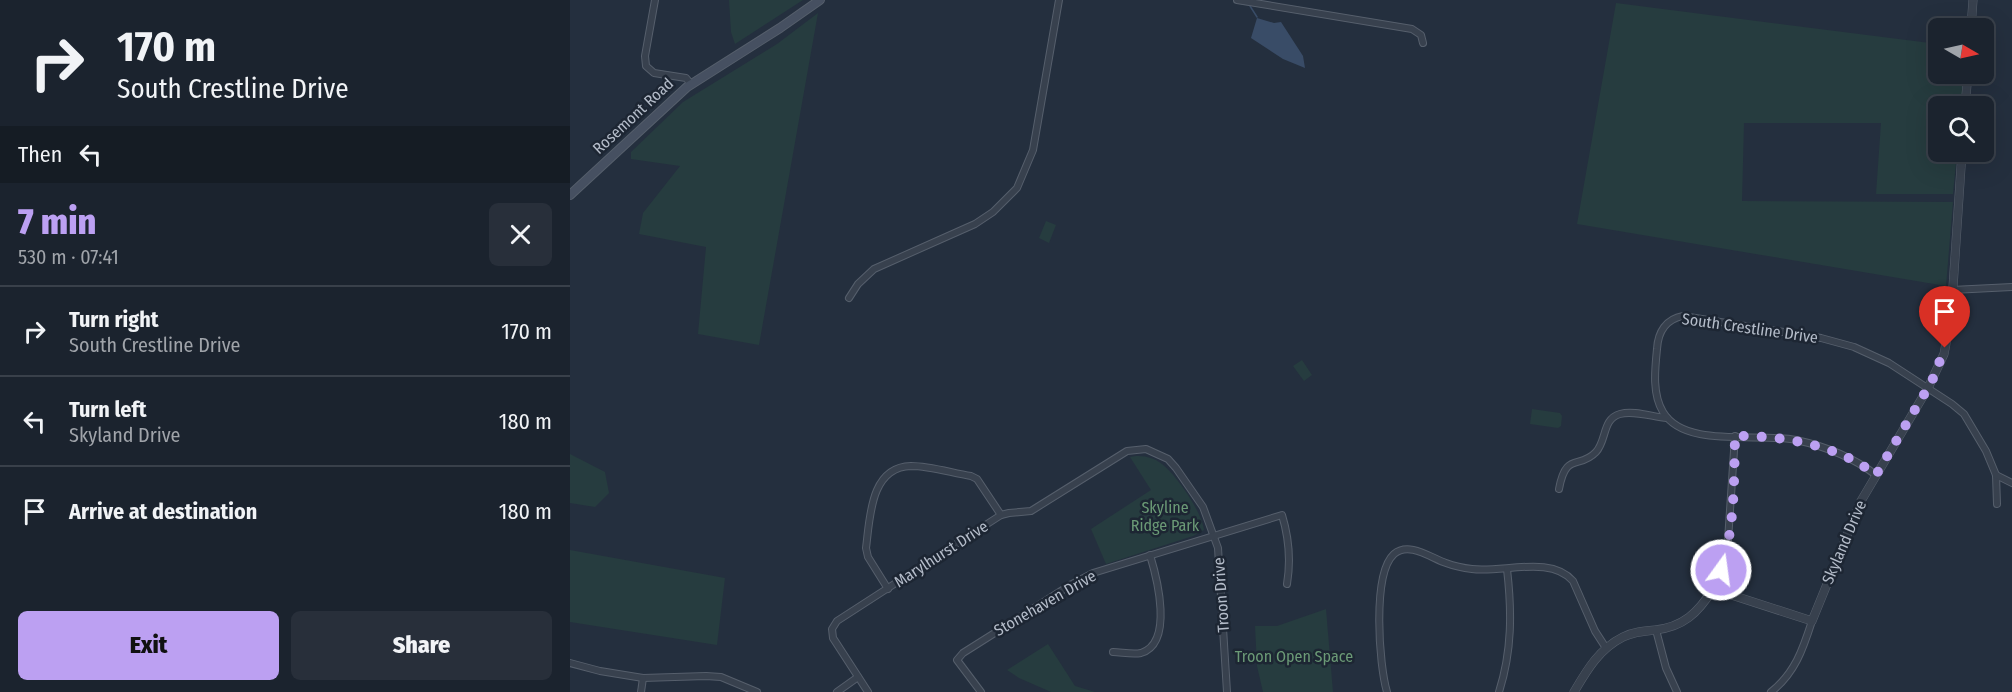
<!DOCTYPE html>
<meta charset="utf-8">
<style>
:root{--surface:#1b232e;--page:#282f3a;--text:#f1f3f6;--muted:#a0a4aa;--line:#39404a;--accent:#bca0f2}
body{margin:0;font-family:"Fira Sans Condensed",sans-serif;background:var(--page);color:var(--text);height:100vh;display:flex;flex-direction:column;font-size:22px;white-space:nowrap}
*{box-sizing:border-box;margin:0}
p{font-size:20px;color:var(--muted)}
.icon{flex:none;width:33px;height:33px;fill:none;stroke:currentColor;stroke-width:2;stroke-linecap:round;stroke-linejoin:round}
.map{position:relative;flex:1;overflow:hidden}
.side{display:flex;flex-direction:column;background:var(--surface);width:570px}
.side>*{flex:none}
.hud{background:#1b232e;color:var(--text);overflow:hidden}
.needle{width:39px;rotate:99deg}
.fabs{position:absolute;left:1358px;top:18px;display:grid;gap:12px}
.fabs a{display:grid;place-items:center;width:66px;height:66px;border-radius:9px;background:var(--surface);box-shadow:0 6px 24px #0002,0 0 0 2px var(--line);font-size:30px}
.pin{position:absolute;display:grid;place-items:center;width:51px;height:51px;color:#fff;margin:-62px -26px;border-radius:50% 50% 50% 0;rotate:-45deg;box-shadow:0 0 6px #0007}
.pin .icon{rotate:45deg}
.me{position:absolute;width:66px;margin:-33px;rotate:14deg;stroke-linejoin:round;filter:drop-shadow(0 0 4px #0008)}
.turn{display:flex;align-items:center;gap:21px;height:126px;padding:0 18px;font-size:27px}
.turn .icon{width:78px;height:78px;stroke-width:2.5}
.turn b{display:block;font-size:42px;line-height:51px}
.then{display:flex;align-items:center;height:57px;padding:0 18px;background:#0003;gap:12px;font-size:22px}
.round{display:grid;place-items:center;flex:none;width:63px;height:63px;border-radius:9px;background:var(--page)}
.summary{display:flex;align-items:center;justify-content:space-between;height:102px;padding:0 18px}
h1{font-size:36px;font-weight:800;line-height:45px;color:var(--accent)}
.primary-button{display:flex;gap:12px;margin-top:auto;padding:12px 18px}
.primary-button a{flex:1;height:69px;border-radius:9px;background:var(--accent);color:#111;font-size:24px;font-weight:800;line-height:69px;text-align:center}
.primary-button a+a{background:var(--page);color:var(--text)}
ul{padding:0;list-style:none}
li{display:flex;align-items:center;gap:18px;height:90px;padding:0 18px;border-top:2px solid var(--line)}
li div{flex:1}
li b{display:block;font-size:22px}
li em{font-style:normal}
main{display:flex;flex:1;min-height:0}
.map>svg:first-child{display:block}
.green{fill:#263c3f}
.water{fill:#394c67}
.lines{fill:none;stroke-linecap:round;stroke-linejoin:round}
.stream{stroke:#394c67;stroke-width:1.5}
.minor-casing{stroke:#565f6c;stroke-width:8}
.tertiary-casing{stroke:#565f6c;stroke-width:9}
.secondary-casing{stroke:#565f6c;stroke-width:10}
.minor{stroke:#38414e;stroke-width:6}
.tertiary{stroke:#38414e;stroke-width:8}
.secondary{stroke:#465061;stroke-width:8}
.route{stroke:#bca0f2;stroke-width:10;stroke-dasharray:0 18}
.labels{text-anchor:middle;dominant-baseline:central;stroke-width:5;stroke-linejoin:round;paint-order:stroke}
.street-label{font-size:16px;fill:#b4bcc9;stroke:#1d2633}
.park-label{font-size:16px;fill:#6b9a76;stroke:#1d2633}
</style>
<main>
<section class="side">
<div class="hud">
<div class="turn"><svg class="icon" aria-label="right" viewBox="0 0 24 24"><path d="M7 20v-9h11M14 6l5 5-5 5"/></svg><div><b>170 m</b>South Crestline Drive</div></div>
<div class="then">Then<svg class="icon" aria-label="left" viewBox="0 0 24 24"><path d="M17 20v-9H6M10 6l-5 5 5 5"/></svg></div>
</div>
<div class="summary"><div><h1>7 min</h1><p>530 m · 07:41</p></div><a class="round"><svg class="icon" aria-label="close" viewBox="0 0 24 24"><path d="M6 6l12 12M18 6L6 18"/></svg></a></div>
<ul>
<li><svg class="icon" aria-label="right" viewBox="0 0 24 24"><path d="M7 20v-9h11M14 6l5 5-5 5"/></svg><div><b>Turn right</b><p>South Crestline Drive</p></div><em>170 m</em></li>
<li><svg class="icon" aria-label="left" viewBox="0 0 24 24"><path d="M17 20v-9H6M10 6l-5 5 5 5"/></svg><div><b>Turn left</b><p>Skyland Drive</p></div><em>180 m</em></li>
<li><svg class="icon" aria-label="arrive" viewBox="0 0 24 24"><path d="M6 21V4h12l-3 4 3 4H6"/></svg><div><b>Arrive at destination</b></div><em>180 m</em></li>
</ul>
<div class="primary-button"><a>Exit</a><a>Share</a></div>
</section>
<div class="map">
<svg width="1442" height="692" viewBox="0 0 1442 692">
<rect width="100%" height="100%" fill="#242f3e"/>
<g class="green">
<path d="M159 0H233L165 44 161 32Z"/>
<path d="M1046 3 1368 44V74H1394L1391 106H1368V152H1387L1383 194H1306L1311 123H1174L1172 201 1383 202 1376 286 1007 224Z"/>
<path d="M248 13 189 345 128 334 136 247 69 234 73 213 110 166 61 159V152L113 102 207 44Z"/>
<path d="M476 221 486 225 479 243 469 238Z"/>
<path d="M732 360 742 375 734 381 723 366Z"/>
<path d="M962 409 990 413 992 416 991 426 988 428 960 424Z"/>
<path d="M0 454 35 472 39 493 25 507 0 503Z"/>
<path d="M566 456C574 456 582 457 589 462 605 472 632 512 634 530L623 536 536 564 521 529 581 490 560 457Z"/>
<path d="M0 550 155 578 147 645 0 622Z"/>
<path d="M756 609 763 692H693L687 666 685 626H707Z"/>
<path d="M478 644 505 686 525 692H481L449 678 437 670Z"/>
</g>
<path class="water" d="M687 18 704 23 711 22 733 56 735 68 713 59 681 38Z"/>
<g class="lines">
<path class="stream" d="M680 6 687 17"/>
<g class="minor-casing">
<g id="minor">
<path d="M85 0 75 56 76 66 84 73 116 78 121 84"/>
<path d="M667 0 842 29 851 35 853 43"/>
<path d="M1382 290 1442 287"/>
<path d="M279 298 288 284 304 269 405 224 423 212 447 188 463 150 489 0"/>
<path d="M1306 475C1284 458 1254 446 1226 440 1189 432 1115 449 1093 412 1082 394 1085 369 1087 349 1088 332 1096 319 1113 316L1251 338 1284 347 1319 363 1382 404 1394 414 1416 451 1426 475 1427 504"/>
<path d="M1426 475 1442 483"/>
<path d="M989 489C996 451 1009 470 1026 452 1037 440 1032 419 1050 414 1064 410 1083 417 1097 418"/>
<path d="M318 589 298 557 296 548C300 518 300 467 341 466 360 466 382 473 401 476L407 479 431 515"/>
<path d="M1143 589 1156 555 1158 540 1165 436"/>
<path d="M1086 630 1096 668 1107 692"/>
<path d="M543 652C551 652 562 655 571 653 604 643 587 578 580 555"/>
<path d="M0 663 30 671 73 678 136 676 151 677 187 692"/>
<path d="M71 692 73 678"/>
<path d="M267 692 288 677"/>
<path d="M298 692 263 638 262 629 267 621 431 515 439 513 461 511 557 451 576 449 598 459 606 468 633 507 648 548 657 692"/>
<path d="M411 692 387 660 393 653 502 584 523 573 712 515C719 538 721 560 717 584"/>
<path d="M817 692C809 665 802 574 824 554 839 541 861 558 876 563 884 566 893 568 902 569 933 573 981 555 1003 581L1025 631 1036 648"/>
<path d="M929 692C942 651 942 612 937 569"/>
<path d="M1201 692C1225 673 1233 649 1242 621"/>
</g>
</g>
<g class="tertiary-casing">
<g id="tertiary">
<path d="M1401 28 1403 0"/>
<path d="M1395 106 1398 74"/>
<path d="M1004 692C1017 670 1029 649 1053 637 1063 632 1074 631 1085 630 1113 627 1128 613 1143 589L1242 621 1291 501 1358 388 1374 354 1381 317 1392 152"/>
</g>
</g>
<g class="secondary-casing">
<path id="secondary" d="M0 195 117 87 210 28 250 0"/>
</g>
<use href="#minor" class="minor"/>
<use href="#tertiary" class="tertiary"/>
<use href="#secondary" class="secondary"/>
</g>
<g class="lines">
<path class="route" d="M1151 570C1165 528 1164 480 1165 436 1214 436 1266 444 1306 475L1362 381 1375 348"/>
</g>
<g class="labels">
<g class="street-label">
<text transform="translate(63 116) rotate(-43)">Rosemont Road</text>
<text transform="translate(1180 328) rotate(8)">South Crestline Drive</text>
<text transform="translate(1274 542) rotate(-67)">Skyland Drive</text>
<text transform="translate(371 554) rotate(-33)">Marylhurst Drive</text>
<text transform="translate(651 595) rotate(-94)">Troon Drive</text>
<text transform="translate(475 603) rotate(-30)">Stonehaven Drive</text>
</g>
<g class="park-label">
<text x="595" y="507">Skyline<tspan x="595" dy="18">Ridge Park</tspan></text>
<text x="724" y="656">Troon Open Space</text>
</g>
</g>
</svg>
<div class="fabs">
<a><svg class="needle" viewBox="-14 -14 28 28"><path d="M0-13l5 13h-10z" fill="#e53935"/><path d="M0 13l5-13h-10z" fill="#a0a4aa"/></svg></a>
<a><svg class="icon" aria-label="search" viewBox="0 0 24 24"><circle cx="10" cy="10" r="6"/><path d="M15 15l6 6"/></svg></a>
</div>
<div class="pin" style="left:1375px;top:348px;background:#d93025"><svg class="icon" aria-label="arrive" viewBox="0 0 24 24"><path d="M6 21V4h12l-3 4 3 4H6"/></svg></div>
<svg class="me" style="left:1151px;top:570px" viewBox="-20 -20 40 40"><circle r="17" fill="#bca0f2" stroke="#fff" stroke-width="3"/><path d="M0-11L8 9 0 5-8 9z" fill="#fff"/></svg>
</div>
</main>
